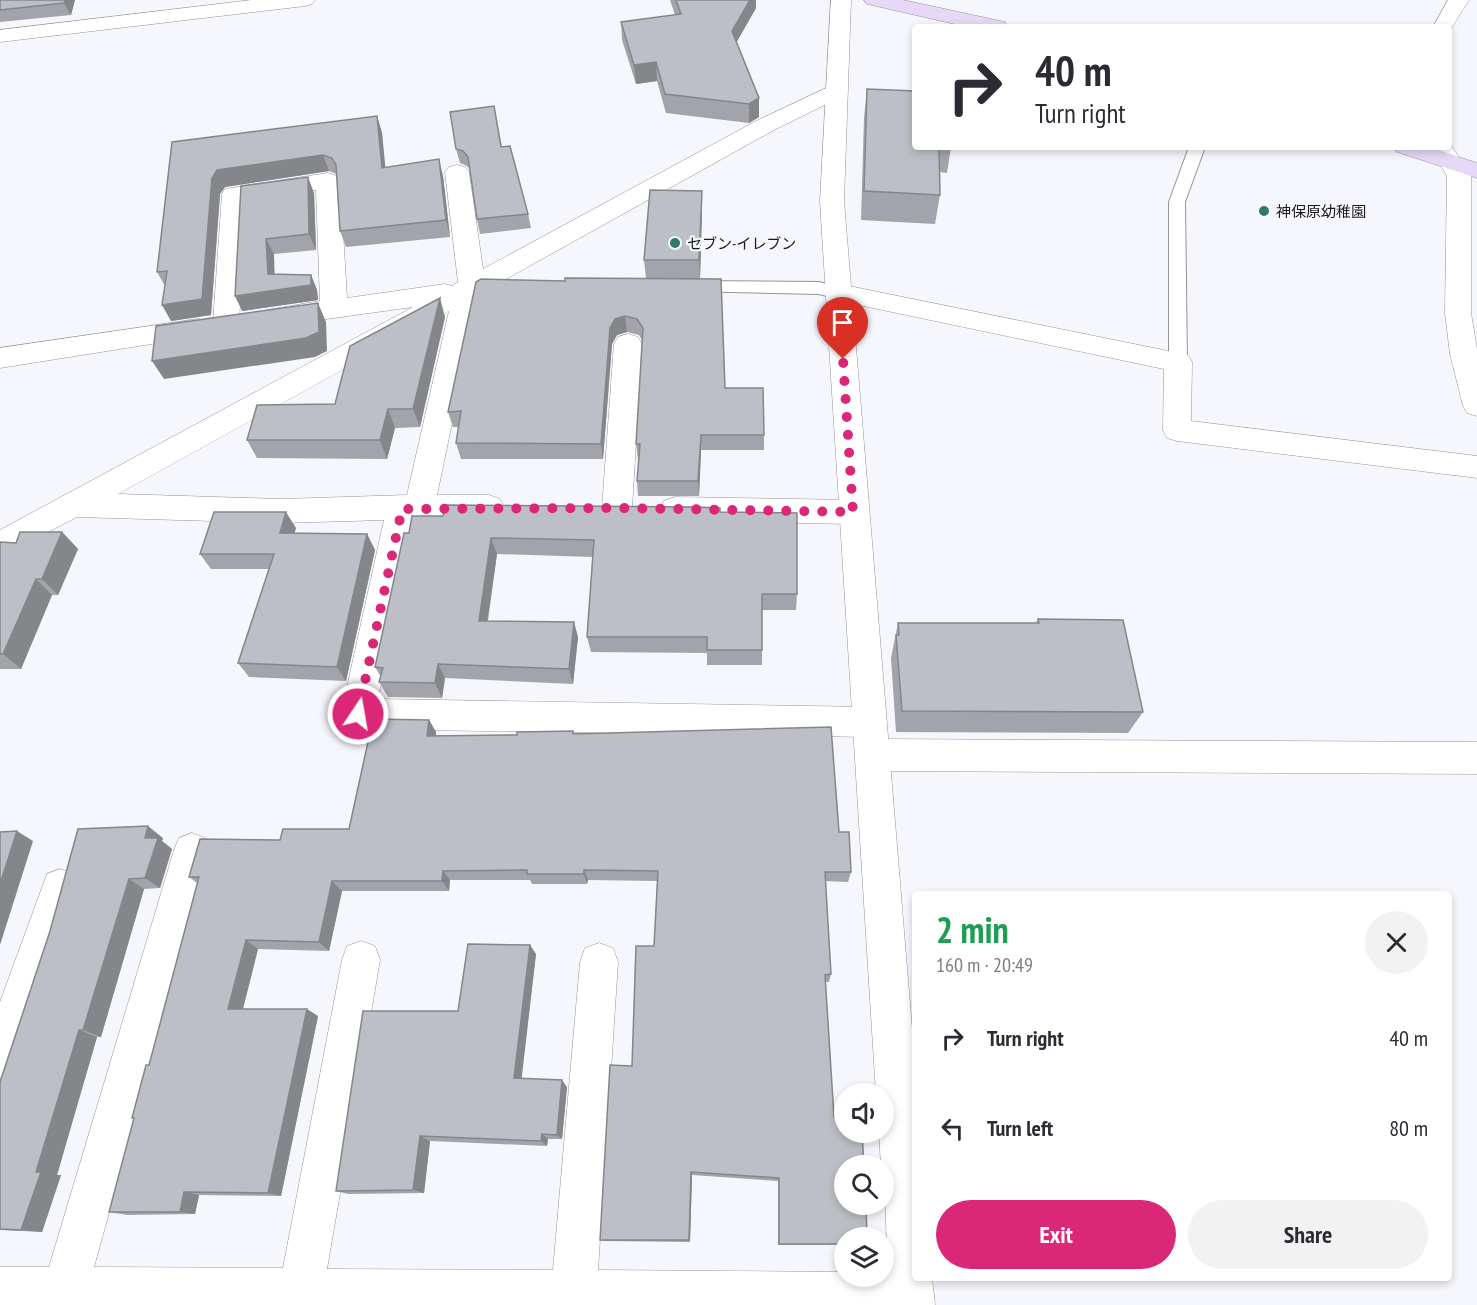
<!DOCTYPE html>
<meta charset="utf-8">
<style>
:root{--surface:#fff;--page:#f2f2f3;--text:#2b2b33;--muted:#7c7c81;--accent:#db2777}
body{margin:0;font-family:"PT Sans Narrow","Noto Sans JP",sans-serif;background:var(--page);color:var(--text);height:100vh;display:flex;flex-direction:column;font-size:22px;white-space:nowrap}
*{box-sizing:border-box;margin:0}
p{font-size:20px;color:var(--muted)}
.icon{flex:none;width:33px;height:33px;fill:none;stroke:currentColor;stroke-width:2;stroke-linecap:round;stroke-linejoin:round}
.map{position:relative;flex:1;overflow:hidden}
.side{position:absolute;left:912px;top:891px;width:540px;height:390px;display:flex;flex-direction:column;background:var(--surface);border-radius:6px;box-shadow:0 3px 9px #0003}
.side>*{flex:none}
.top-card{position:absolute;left:912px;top:24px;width:540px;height:126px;border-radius:6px;box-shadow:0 3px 9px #0003;background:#fff;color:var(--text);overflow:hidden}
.buttons{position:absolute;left:834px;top:1083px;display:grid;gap:12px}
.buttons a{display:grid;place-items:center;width:60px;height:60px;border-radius:50%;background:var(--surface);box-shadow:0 3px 9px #0003;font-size:30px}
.pin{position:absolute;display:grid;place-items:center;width:51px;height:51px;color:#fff;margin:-62px -26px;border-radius:50% 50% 50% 0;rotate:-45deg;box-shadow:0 0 6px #0007}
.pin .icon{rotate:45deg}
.me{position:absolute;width:66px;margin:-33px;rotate:12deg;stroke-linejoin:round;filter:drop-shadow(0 0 4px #0008)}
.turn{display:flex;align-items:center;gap:21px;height:126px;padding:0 24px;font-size:27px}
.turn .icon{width:78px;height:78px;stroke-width:2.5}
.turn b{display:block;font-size:42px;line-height:51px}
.round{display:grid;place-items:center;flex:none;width:63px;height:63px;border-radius:32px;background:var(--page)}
.headline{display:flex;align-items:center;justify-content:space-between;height:102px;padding:0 24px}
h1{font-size:36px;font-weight:800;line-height:45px;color:#1e9e55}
.primary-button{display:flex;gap:12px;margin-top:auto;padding:12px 24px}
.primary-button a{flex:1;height:69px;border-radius:36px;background:var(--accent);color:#fff;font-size:24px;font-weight:800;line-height:69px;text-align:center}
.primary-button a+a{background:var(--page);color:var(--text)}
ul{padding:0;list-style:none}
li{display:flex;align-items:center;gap:18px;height:90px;padding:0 24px}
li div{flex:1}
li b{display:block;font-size:22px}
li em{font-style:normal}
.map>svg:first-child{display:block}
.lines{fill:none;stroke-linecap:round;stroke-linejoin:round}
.service-casing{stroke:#94949a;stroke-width:2}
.minor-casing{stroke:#94949a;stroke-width:1}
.tertiary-casing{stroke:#94949a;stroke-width:1}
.secondary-casing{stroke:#94949a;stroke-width:1}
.service{fill:#fff;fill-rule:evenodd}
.minor{fill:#fff;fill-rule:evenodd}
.tertiary{fill:#fff;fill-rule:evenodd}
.secondary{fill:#e7d8f8;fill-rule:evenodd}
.wall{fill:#a2a4a9}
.shaded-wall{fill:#84868a}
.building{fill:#bcbfc5;stroke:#84868a;stroke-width:1.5}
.route{stroke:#db2777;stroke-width:10;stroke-dasharray:0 18}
.poi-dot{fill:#33786d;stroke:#f6f6fd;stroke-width:2}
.labels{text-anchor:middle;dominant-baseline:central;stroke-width:4.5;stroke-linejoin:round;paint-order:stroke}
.far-poi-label{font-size:15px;fill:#1a1a1c;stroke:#f6f6fd;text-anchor:start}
</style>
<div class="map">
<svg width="1477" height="1305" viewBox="0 0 1477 1305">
<rect width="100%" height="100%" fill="#f6f6fd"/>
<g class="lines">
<g class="service-casing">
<g id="service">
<path d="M1189 147H1205L1185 202 1187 362 1185 367H1171L1169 362V202Z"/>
<path d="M691 281 819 282 845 289 848 293 839 299 819 294 685 291 682 287 685 283Z"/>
</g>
</g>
<g class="minor-casing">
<g id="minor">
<path d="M252 0H315L312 4 305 6 0 42V30Z"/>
<path d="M1448 0H1469L1449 32V27H1433Z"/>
<path d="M837 83 845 85 848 90 845 95 774 130 479 294 437 495H489L500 499 504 507 500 515 489 519H415L378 699 869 707 881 711 886 722 881 733 869 737 358 729 346 725 341 714 384 520 282 523 77 517 0 557V530L413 307 276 326 267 324 263 317 267 310 320 301 316 190 246 200 239 323 235 330 226 332 217 330 213 323 222 194 225 189 328 173 337 176 340 181 347 298 445 284 452 286 458 282 445 172 449 167 457 165 465 167 469 172 483 269 758 120ZM449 311 407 495 282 499 118 494Z"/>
<path d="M1449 142 1471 176V313L1477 349V416L1467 413 1463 406 1450 354 1445 313 1447 176 1430 147H1449Z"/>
<path d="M839 284 1188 355 1192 362 1191 421 1477 456V478L1177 441 1167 438 1163 430 1164 369 830 299 826 293 830 287Z"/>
<path d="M198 319 208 321 211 328 208 335 0 368V348Z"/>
<path d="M628 334 638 337 642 344 632 508 628 516 617 520 606 516 602 508 614 344 618 337Z"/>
<path d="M675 497 853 500 864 504 868 512 864 520 853 524 675 521 664 517 660 509 664 501Z"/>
<path d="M872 739 1477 742V774L872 771 860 766 855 755 860 744Z"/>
<path d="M192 833 205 838 210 850 94 1267 283 1268 342 960 347 946 361 941 375 946 380 960 327 1269 553 1270 580 962 585 948 599 943 613 948 618 962 598 1270 844 1272V1276H884V1272H911L915 1274V1278L927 1279 934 1295 929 1305H0V1267H49L174 850 179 838Z"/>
<path d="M60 869 73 874 79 887 20 1058 14 1072 0 1078V1002L47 874Z"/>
</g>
</g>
<g class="tertiary-casing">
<path id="tertiary" d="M831 0H851L844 201 915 1065V1278H932L935 1305H889L884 1166H881L879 1132H884V1094H876L820 201Z"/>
</g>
<g class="secondary-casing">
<g id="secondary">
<path d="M864 0H903L1005 22 1008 27H968L867 4Z"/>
<path d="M1393 147H1429L1477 163V178L1397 152Z"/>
</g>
</g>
<use href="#service" class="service"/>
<use href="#minor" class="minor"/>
<use href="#tertiary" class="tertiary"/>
<use href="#secondary" class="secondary"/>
</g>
<g class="wall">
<path d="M0 0H75L71 15 0 22Z"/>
<path d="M670 0H756V8L736 43 759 98V117L749 123 666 113 657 81 636 84 622 40 621 22 675 15Z"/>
<path d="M867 89 915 147H951L947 173 940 172V195L935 224 861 220 864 118Z"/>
<path d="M494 106 502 147 528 214 531 228 480 234 477 219 470 169 467 166 460 163 456 149Z"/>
<path d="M377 116 382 133 385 168 443 176 450 237 346 247 340 231 337 174 329 171 225 187 220 194 211 315 171 321 165 286 157 272 172 142Z"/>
<path d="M241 186 314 193 316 250 274 254V274L311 275 317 290 318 300 242 311Z"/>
<path d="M702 191V210L700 279 725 388 764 435V450H701L699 496H638L637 481 639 459H638L636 444 642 340 639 335 627 332 617 335 612 344 603 459H461L456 443 459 427H453L448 412 565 281 646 278 644 260Z"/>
<path d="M445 317 420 427 395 428 387 459 257 458 247 440 335 404Z"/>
<path d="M720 512 797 594 796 610H762V665H707V653L591 652 587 637 593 557 497 554 488 621 578 637 573 684 445 678 442 698 388 697 379 682 381 677 375 667 404 533Z"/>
<path d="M296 528 294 533 367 534 375 550 346 681 249 677 238 663 269 569H211L200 554Z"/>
<path d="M62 532 78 549 58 595H52L21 669H0V542L16 543Z"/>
<path d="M1038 619 1143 712 1128 733 896 732 891 658 898 623H1036Z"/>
<path d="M429 720 436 732V736L517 735 573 731 574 734 839 832 851 872 848 882 825 881 831 974 829 982H825L834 1117 844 1245H778V1181L692 1175 690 1242 603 1241 600 1240 654 946 657 881 588 880 587 884H532L530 880H450L449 891H342L329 951 258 949 243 1009 318 1016 281 1196 199 1195 195 1214 127 1215 109 1212 134 1119 132 1118 149 1065 197 883 189 877 280 840 349 829Z"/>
<path d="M163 838 162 841 172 849 160 888 144 889 101 1037H97L57 1175H61L42 1232 0 1230V1082L50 931Z"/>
<path d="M536 954 521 1078 567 1087 562 1139H548L547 1146 430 1141 424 1193 348 1194 336 1191 458 1011Z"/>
</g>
<g class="shaded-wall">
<path d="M65 0H75L71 15 64 3Z"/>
<path d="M750 0H756V8L732 50V31Z"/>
<path d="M656 62 657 81 636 84 634 65Z"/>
<path d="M759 98V117L749 123V104Z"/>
<path d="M377 116 382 133 387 184 382 168Z"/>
<path d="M323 155 329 171 225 187 220 194 211 315 171 321 162 305 212 178 217 170Z"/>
<path d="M439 159 443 176 450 237 446 220Z"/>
<path d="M308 177 314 193 316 250 309 234Z"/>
<path d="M702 191V210L700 279 699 260Z"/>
<path d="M266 239 274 254 275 289 268 274Z"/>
<path d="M311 275 317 290 318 300 242 311 235 296Z"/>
<path d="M440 298 445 317 420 427 413 409Z"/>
<path d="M318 303 326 322 327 351 315 357 164 379 152 361Z"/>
<path d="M625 316 627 332 617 335 612 344 603 459 601 444 610 328 615 319Z"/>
<path d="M388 409 395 428 387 459 380 440Z"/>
<path d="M701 435V450L699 496 698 481Z"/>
<path d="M286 512 296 528 290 549 280 533Z"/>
<path d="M62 532 78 549 58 595 42 579Z"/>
<path d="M367 534 375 550 346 681 337 667Z"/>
<path d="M491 538 497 554 485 636 479 621Z"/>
<path d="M36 579 52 595 21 669 3 654Z"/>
<path d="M574 622 578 637 573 684 569 669Z"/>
<path d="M438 664 445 678 442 698 435 683Z"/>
<path d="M429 720 436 732 434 748 427 736Z"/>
<path d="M148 826 163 838 162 841 172 849 160 888 145 878V838Z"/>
<path d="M17 831 33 841 0 945V884Z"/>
<path d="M584 870 588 880 587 884 584 874Z"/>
<path d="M443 871 450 880 449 891 442 881Z"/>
<path d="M129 879 144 889 101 1037 83 1030Z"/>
<path d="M332 881 342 891 329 951 319 942Z"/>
<path d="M246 940 258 949 241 1016 228 1009Z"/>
<path d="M530 945 536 954 521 1084 514 1078Z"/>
<path d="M307 1009 318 1016 281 1196 268 1193Z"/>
<path d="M79 1030 97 1037 57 1175H61L42 1232 21 1230 36 1172Z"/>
<path d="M562 1080 567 1087 562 1139 557 1135Z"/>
<path d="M542 1134 548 1139 547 1146 541 1141Z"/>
<path d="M420 1136 430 1141 424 1193 413 1190Z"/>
<path d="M691 1172 692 1175 690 1242 689 1240Z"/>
<path d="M184 1192 199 1195 195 1214 180 1212Z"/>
</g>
<g class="building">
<path d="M0 0H65L64 3 0 10Z"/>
<path d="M676 0H750L732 31 759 98 749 104 665 94 656 62 634 65 621 22 681 14Z"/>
<path d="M867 89 915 91V147H939L940 195 864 191Z"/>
<path d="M494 106 501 147 510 146 528 214 477 219 468 157 463 151 456 149 450 112Z"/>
<path d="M377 116 382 168 439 159 446 220 340 231 336 165 332 158 323 155 217 170 212 178 202 299 162 305 167 271 157 272 172 142Z"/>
<path d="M308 177 309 234 266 239 268 274 311 275V285L235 296 241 186Z"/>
<path d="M650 190 702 191 699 260H644Z"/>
<path d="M565 278 721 279 725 388H763L764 435H701L698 481H637L640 444H636L643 328 637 319 625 316 615 319 610 328 601 444 456 443 461 411 448 412 476 282 481 279 565 281Z"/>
<path d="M440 298 413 409H388L380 440H247L257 405 335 404 350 346Z"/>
<path d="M318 303 319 332 306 338 152 361 156 326Z"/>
<path d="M445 505 697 507 720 508V512L797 513V594H762V650H707V637H587L594 540 491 538 479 621 574 622 569 669 438 664 435 683 379 682 383 668 375 667 404 533H409L412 516H443Z"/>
<path d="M214 512H286L280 533 367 534 337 667 238 663 274 554H200Z"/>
<path d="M20 532H62L42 579H36L3 654H0V542L16 543Z"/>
<path d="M1038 619 1123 620 1143 712 902 711 896 635H899L898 623H1039Z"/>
<path d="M373 719 429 720 427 736 517 735V732L573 731V734L831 727 839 832H849L851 872H825L831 974 825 975 834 1117 844 1118V1132H862L864 1166H844V1204H866L867 1238H844V1244H779V1178L691 1172 689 1240H600L610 1065 632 1066 636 946H654L658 871 584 870V874H527V870L443 871 442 881H332L319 942 246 940 228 1009H307L268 1193 184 1192 180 1212H109L134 1118H132L146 1065H149L199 877H189L200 839 280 840 283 829H349Z"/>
<path d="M148 826 145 838H158L145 878 129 879 83 1030H79L36 1172H41L21 1230 0 1229V1082L50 931 78 829Z"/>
<path d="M17 831 0 884V832Z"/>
<path d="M468 944 530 945 514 1078 562 1080 557 1135 542 1134 541 1141 420 1136 413 1190 336 1191 363 1011H458Z"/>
</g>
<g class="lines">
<path class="route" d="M358 714 402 509 617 508 853 512 843 359"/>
</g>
<g class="poi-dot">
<circle cx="1264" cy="211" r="6"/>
<circle cx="675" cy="243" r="6"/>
</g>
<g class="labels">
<g class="far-poi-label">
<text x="1276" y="211">神保原幼稚園</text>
<text x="687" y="243">セブン-イレブン</text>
</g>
</g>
</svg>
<div class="buttons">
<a><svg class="icon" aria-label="sound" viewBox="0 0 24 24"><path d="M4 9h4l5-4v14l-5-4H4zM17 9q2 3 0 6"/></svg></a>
<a><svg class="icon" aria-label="search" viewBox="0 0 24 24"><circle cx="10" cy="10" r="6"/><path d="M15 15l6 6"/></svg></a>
<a><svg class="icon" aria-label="layers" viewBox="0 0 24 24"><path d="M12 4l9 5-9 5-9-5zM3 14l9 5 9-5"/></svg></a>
</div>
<div class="pin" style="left:843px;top:359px;background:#d93025"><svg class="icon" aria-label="arrive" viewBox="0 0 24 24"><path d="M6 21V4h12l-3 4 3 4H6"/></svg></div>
<svg class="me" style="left:358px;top:714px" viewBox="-20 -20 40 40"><circle r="17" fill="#db2777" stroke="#fff" stroke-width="3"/><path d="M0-11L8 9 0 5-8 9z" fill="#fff"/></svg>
<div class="top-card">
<div class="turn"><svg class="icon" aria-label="right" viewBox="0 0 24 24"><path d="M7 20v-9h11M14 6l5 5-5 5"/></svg><div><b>40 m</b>Turn right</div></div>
</div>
<section class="side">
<div class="headline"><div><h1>2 min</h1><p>160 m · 20:49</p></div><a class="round"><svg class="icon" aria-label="close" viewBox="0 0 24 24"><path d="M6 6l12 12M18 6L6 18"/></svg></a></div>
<ul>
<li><svg class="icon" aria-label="right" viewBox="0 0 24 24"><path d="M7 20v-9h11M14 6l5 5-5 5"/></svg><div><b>Turn right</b></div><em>40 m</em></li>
<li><svg class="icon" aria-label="left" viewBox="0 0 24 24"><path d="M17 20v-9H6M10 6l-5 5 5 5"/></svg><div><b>Turn left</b></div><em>80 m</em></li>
</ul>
<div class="primary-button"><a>Exit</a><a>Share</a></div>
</section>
</div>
